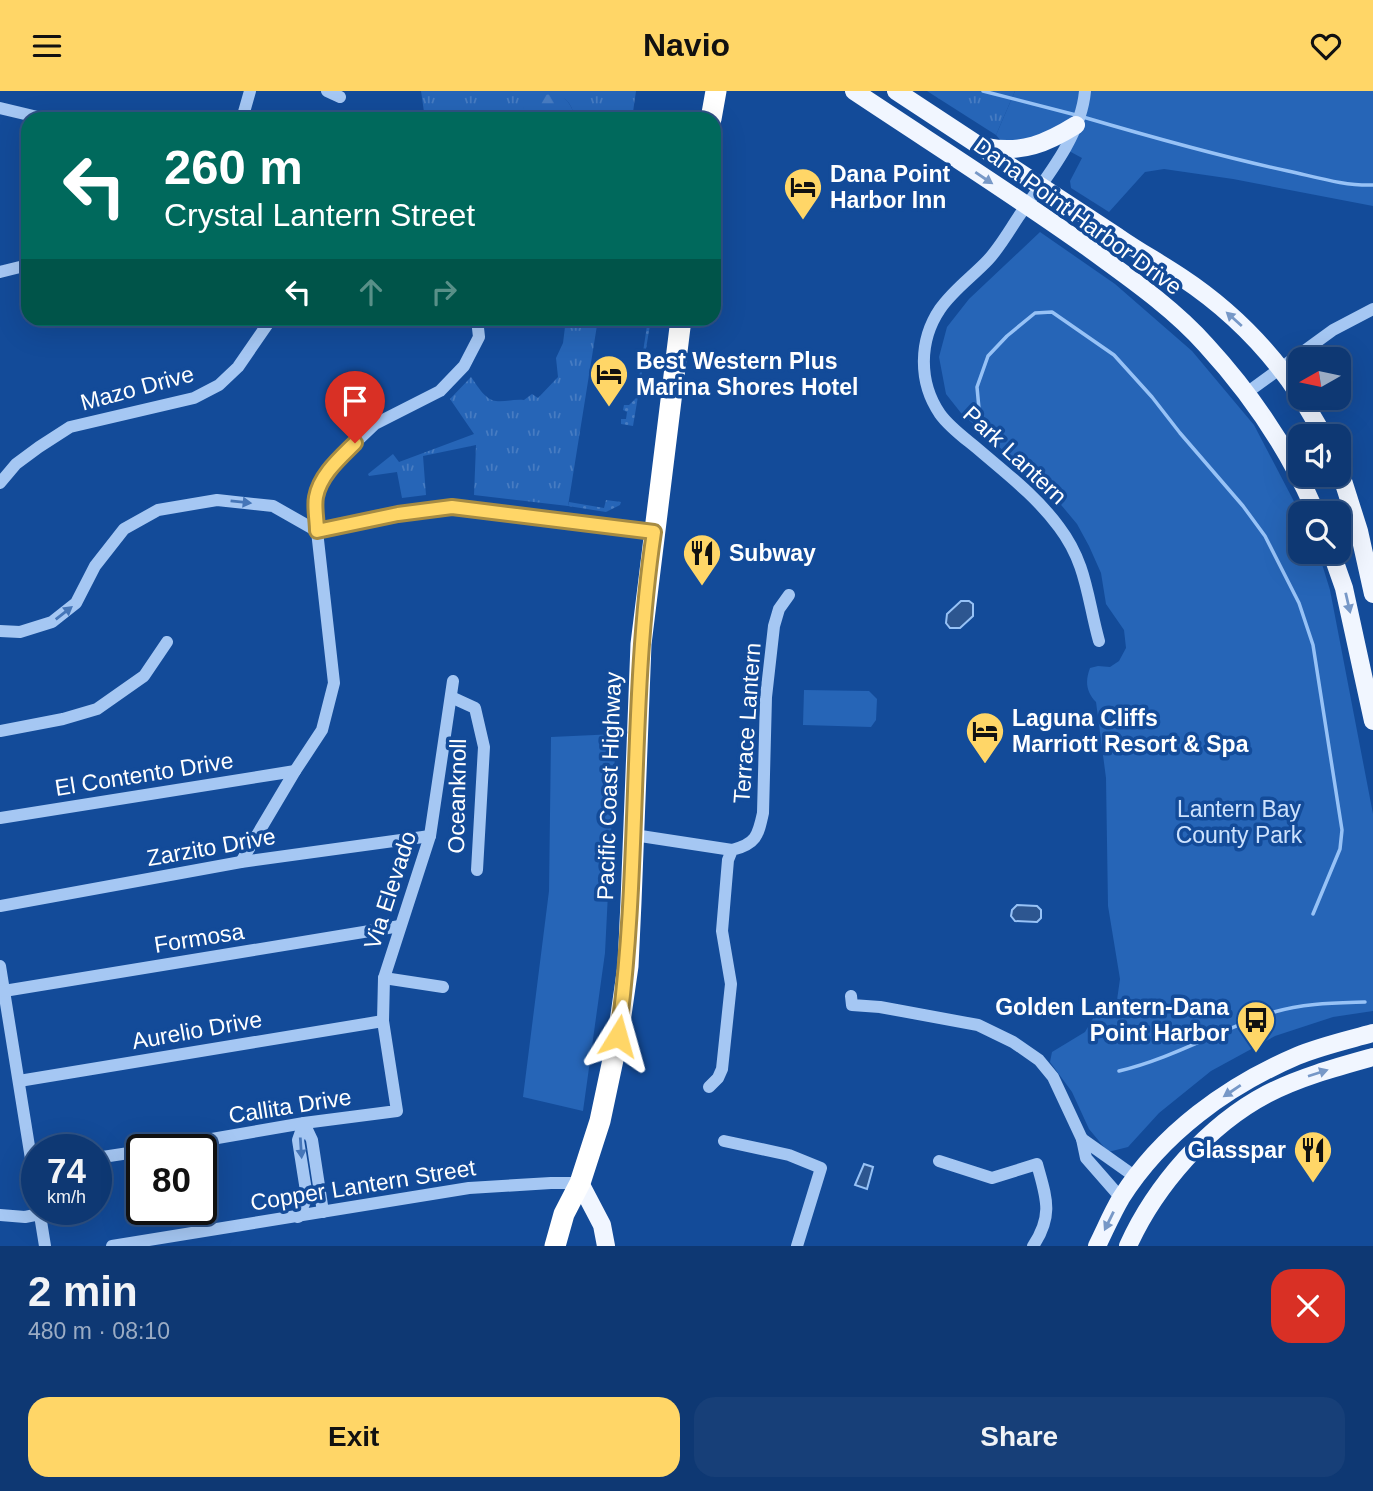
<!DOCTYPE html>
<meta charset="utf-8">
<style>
:root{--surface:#0e3873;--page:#173f78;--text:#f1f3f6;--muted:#9bacc4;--line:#2e5285;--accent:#ffd667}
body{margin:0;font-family:Arial,sans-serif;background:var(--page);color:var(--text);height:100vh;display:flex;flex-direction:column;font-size:26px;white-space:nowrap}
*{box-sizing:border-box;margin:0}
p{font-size:23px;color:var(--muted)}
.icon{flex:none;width:38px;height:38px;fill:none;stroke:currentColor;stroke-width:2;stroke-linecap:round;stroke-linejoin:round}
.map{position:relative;height:1155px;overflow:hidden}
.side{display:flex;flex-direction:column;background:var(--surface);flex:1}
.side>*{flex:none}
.guide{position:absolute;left:21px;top:21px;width:700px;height:214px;border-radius:21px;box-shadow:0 7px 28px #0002,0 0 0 2px var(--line);background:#00695c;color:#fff;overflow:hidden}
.needle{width:46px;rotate:261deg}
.buttons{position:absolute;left:1288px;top:256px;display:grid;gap:14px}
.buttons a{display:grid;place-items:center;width:63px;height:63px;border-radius:14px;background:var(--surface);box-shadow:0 7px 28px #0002,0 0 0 2px var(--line);font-size:35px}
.speed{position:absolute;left:21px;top:1043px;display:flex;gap:14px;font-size:35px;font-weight:700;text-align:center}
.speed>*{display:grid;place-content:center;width:91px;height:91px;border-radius:50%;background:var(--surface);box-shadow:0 7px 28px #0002,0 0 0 2px var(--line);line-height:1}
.speed small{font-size:18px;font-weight:400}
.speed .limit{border:4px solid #111;border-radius:10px;background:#fff;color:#111}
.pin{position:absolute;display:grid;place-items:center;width:60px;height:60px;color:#fff;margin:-72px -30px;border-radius:50% 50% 50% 0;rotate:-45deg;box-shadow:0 0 7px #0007}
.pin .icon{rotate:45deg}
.me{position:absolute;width:77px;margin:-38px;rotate:8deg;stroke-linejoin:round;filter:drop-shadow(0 0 5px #0008)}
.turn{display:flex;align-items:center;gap:24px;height:147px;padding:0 28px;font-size:32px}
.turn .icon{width:91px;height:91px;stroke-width:2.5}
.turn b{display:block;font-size:49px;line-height:60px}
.lanes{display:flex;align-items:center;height:66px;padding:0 28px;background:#0003;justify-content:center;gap:35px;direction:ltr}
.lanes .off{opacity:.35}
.round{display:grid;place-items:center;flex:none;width:74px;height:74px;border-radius:21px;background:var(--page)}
.summary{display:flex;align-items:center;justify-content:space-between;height:119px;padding:0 28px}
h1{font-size:42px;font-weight:800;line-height:52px}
.action{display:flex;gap:14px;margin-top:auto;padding:14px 28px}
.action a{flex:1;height:80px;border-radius:21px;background:var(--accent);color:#111;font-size:28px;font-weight:800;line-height:80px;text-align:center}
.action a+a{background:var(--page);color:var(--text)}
header{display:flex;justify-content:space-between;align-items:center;height:91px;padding:0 28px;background:var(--accent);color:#111;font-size:32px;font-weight:800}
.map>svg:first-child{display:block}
.grass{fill:url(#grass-tufts)}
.forest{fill:url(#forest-firs)}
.park{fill:#2665b7}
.garden{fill:url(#garden-dots)}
.water{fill:#2d5690;stroke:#97c2f6;stroke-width:2}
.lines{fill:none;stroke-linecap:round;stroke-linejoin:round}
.stream{stroke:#97c2f6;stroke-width:3.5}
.minor{stroke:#a5c7f3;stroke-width:12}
.major{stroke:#f1f6ff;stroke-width:18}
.highway{stroke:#fff;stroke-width:21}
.oneway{fill:#7798c7}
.oneway2{fill:#4676b8}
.route-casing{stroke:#a68b43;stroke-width:18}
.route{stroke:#ffd667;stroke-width:12}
.labels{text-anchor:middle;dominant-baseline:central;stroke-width:7;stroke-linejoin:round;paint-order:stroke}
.poi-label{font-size:23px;font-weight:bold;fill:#fff;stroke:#134b99;text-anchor:start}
.street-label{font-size:23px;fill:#fff;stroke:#134b99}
.park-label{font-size:23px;fill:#cde2fd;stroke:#134b99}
</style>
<header><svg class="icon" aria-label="menu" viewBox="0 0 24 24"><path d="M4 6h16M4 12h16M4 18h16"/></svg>Navio<svg class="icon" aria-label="heart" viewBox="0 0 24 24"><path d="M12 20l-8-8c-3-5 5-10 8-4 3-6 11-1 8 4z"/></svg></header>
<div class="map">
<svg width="1373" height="1155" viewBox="0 0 1373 1155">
<defs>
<pattern id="grass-tufts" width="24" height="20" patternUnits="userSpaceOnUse" patternTransform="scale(1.75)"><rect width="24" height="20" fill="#2665b7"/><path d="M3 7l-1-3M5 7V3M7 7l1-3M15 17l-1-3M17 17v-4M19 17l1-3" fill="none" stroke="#477cc2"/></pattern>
<pattern id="forest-firs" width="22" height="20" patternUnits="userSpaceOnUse" patternTransform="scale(1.75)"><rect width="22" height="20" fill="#2665b7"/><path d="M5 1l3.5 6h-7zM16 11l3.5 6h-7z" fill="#477cc2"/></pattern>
<pattern id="garden-dots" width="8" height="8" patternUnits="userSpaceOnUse" patternTransform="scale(1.75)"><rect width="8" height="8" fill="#2665b7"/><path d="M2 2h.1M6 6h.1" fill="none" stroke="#477cc2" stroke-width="1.8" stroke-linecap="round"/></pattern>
</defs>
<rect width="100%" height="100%" fill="#134b99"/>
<g class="grass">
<path d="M421 0H636L632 28H575C570 5 562 4 540 5 532 6 530 4 523 9L525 28H479L459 21 445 24 440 28H425Z"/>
<path d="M927 0H1015L996 44Z"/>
<path d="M566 228H598L568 415 474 404 476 354 423 365 426 404 402 407 397 381 369 385 368 383 393 363 399 371 474 343 450 308 471 286C477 294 485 309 496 310 505 311 514 308 524 309L532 303 538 307 558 286 556 267 563 252Z"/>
</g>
<path class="forest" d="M557 3C569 9 572 15 575 28H525L522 9 528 5Z"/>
<g class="park">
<path d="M1015 0H1373V115L1233 88 1164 78 1145 81 1109 121 1071 97 1070 90 1082 67 1045 47 1002 51 996 44Z"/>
<path d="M1040 141 1115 193 1192 260 1254 334 1300 422V460H1318L1330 499 1373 723V920L1333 926 1275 945 1211 980 1159 1022 1128 1056 1108 1061 1089 1038 1072 1001 1050 971 1052 961 1085 941 1098 919 1110 922 1116 916 1120 888 1108 815 1106 687 1096 611C1086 601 1085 590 1090 577L1098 575 1110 576 1119 570 1126 557 1124 539 1106 513 1101 482 1089 455 1077 433 1052 403 961 322 946 303 939 266 947 236 969 208Z"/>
<path d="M804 599 869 600 877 608 876 629 871 636 803 634Z"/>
<path d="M616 643 605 862 583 1020 523 1006 549 800 551 646Z"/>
</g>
<g class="garden">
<path d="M648 228H651L633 335 621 333V328H626L627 321 623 319 624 314H629L636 307Z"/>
<path d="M606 409 621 411 620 414 606 421 568 415 569 411 604 417Z"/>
</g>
<g class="water">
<path d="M961 510H969L973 513V525L960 537H950L946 532 947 523Z"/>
<path d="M1017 814 1037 815 1041 819V827L1037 831 1015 830 1011 825 1012 819Z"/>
<path d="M864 1073 873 1076 867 1098 855 1094Z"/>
</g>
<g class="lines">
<g class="stream">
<path d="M983 0 1076 24"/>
<path d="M1083 26C1151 46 1218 65 1288 80 1316 86 1344 95 1373 94"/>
<path d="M979 318 977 296 988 265 1007 245 1035 222 1052 221 1114 264 1152 306 1180 342 1243 415 1265 445 1299 512 1313 554 1342 739 1340 758 1313 823"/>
<path d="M1119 980C1174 967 1220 938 1274 921 1304 912 1334 912 1365 911"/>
</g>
<g class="minor">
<path d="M327 0 340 6"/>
<path d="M1085 0C1081 46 1045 88 1019 125 1009 140 1000 156 988 169 973 185 953 199 940 218 919 249 918 291 940 323 950 337 966 348 979 359 1007 383 1037 406 1059 436 1087 473 1087 507 1099 550"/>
<path d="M0 17 46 28"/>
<path d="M242 28 250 0"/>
<path d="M0 181 28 174"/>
<path d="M1245 303 1333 239 1373 218"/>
<path d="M0 392 16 373 39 356 70 336 194 307 219 294 238 276 271 228"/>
<path d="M0 540 20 541 52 531 76 512 95 475 124 438 158 419 217 409 273 415 317 440 398 423 452 416 654 441"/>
<path d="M451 606 475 617 484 656 477 779"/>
<path d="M0 640 63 628 97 618 144 585 167 551"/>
<path d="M0 727 295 680"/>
<path d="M634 744 732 759"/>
<path d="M241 771 295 680 322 639 334 592 317 440 316 406 324 387 335 371 375 333 440 300 464 275 479 246 477 228"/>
<path d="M0 815 241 771 430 745"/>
<path d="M0 875 37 1105"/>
<path d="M384 887 443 896"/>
<path d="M4 900 400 835"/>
<path d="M851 905 852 914 880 916 978 934 1013 951 1039 969 1053 986 1082 1048 1086 1067 1121 1107"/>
<path d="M19 990 383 930"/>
<path d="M709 996 718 987 722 978 731 893 722 840 728 769 732 759C756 753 758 745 763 722L766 606 774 535 779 518 789 504"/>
<path d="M1082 1048 1137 1087"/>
<path d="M724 1050 789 1064 821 1077 797 1155"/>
<path d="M148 1059 304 1032 397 1020 383 930 384 887 430 745 453 590"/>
<path d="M96 1067 142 1060"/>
<path d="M939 1070 992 1087 1037 1073C1046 1106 1054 1124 1033 1155"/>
<path d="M39 1118 45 1155"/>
<path d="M0 1124 25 1126 40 1123"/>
<path d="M298 1126 307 1106 298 1049 304 1032 312 1049 323 1121"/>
<path d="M112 1155 469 1097 551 1092H580"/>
</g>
<g class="major">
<path d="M854 0C932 52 1011 102 1087 156 1128 186 1172 216 1206 254 1251 303 1290 361 1316 422"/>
<path d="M896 0C970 48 1044 98 1118 146 1138 160 1160 172 1181 186 1228 217 1269 258 1300 305"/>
<path d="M987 56C1022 63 1047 52 1076 34"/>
<path d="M1301 306 1324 345"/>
<path d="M1339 377 1359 440 1373 503"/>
<path d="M1331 460 1344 497 1373 630"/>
<path d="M580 1092 602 1134 606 1155"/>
<path d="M1097 1155C1105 1139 1112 1122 1121 1107 1162 1042 1227 995 1297 965 1321 955 1348 949 1373 942"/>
<path d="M1128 1155C1155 1095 1208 1034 1267 1003 1300 986 1337 976 1373 966"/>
</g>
<g class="highway">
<path d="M711 28 716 0"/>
<path d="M555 1155 564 1123 580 1092 600 1030 618 945 628 875 631 811 641 553 681 228"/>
</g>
</g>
<defs><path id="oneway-solid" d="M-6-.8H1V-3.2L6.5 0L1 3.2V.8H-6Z" transform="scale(1.75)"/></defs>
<g class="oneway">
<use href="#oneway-solid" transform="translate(984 87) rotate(34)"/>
<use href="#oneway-solid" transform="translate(1234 228) rotate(-138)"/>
<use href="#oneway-solid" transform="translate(1348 512) rotate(77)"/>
<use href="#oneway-solid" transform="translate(1318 982) rotate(-18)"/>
<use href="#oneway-solid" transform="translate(1232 1000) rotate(146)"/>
<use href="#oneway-solid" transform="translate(1109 1130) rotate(116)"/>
</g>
<g class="oneway2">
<use href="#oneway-solid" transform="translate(241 411) rotate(6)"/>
<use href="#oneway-solid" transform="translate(64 522) rotate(-38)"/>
<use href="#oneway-solid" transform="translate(301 1057) rotate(86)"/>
</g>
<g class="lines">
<g class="route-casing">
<path id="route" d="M355 352C340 367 320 384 316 406 314 416 317 429 317 440L398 423 452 416 654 441C629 608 641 778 618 945"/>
</g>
<use href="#route" class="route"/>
</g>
<defs>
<g id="hotel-pin" transform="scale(2.0125)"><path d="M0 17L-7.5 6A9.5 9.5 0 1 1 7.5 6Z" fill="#ffd667" stroke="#134b99"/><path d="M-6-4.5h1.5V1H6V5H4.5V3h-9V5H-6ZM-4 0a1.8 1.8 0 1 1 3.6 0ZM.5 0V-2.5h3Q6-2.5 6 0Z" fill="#111"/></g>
<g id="restaurant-pin" transform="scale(2.0125)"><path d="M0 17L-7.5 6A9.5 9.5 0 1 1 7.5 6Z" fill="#ffd667" stroke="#134b99"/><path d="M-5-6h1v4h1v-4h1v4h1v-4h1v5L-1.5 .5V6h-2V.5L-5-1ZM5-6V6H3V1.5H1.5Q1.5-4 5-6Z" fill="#111"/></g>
<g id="bus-pin" transform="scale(2.0125)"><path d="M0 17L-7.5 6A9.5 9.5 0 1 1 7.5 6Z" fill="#ffd667" stroke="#134b99"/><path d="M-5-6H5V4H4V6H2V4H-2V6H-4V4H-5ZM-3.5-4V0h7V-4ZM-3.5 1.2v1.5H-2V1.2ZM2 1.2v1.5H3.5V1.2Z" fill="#111"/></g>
</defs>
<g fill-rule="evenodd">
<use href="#hotel-pin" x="803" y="96"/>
<use href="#hotel-pin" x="609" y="283"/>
<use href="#restaurant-pin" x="702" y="462"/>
<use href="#hotel-pin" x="985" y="640"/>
<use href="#bus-pin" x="1256" y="929"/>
<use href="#restaurant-pin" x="1313" y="1059"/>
</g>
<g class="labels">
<g class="poi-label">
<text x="830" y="83">Dana Point<tspan x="830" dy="26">Harbor Inn</tspan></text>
<text x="636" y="270">Best Western Plus<tspan x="636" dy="26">Marina Shores Hotel</tspan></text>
<text x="729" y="462">Subway</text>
<text x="1012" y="627">Laguna Cliffs<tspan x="1012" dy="26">Marriott Resort &amp; Spa</tspan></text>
<text x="1229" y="916" text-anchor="end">Golden Lantern-Dana<tspan x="1229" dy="26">Point Harbor</tspan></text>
<text x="1286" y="1059" text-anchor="end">Glasspar</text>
</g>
<g class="street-label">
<text transform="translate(1078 125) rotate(36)">Dana Point Harbor Drive</text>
<text transform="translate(137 297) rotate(-15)">Mazo Drive</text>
<text transform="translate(1015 364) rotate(43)">Park Lantern</text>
<text transform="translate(747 632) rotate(-86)">Terrace Lantern</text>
<text transform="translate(144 683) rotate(-9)">El Contento Drive</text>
<text transform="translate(609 695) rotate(-88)">Pacific Coast Highway</text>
<text transform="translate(457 705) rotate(-89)">Oceanknoll</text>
<text transform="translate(211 756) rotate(-10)">Zarzito Drive</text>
<text transform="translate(390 799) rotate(-72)">Via Elevado</text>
<text transform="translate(199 847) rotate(-9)">Formosa</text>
<text transform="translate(197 939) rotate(-10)">Aurelio Drive</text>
<text transform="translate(290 1015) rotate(-9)">Callita Drive</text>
<text transform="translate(363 1094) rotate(-9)">Copper Lantern Street</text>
</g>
<g class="park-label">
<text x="1239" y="718">Lantern Bay<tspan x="1239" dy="26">County Park</tspan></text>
</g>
</g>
</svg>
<div class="buttons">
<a><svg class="needle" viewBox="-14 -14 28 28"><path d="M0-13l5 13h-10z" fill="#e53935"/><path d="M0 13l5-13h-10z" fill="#9bacc4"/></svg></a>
<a><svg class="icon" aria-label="sound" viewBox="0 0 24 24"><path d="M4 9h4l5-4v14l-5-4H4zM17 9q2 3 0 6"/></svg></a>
<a><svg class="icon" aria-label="search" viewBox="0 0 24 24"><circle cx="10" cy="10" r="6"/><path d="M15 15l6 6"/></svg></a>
</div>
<div class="speed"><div>74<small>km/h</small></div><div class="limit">80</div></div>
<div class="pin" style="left:355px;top:352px;background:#d93025"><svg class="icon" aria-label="arrive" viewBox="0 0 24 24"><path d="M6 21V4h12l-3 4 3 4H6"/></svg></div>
<svg class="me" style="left:618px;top:945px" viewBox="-20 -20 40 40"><path d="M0-17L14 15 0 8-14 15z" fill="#ffd667" stroke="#fff" stroke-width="4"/></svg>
<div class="guide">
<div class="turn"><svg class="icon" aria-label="left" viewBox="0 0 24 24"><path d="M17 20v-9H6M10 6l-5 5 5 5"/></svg><div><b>260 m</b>Crystal Lantern Street</div></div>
<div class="lanes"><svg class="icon" aria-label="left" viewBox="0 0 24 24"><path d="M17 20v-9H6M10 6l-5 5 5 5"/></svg><svg class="icon off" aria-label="ahead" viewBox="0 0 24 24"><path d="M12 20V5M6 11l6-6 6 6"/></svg><svg class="icon off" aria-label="right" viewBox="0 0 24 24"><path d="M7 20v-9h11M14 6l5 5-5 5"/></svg></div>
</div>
</div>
<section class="side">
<div class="summary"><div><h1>2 min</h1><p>480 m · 08:10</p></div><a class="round" style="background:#d93025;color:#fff"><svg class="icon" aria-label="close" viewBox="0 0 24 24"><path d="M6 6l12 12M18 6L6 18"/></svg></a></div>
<div class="action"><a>Exit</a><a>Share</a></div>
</section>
